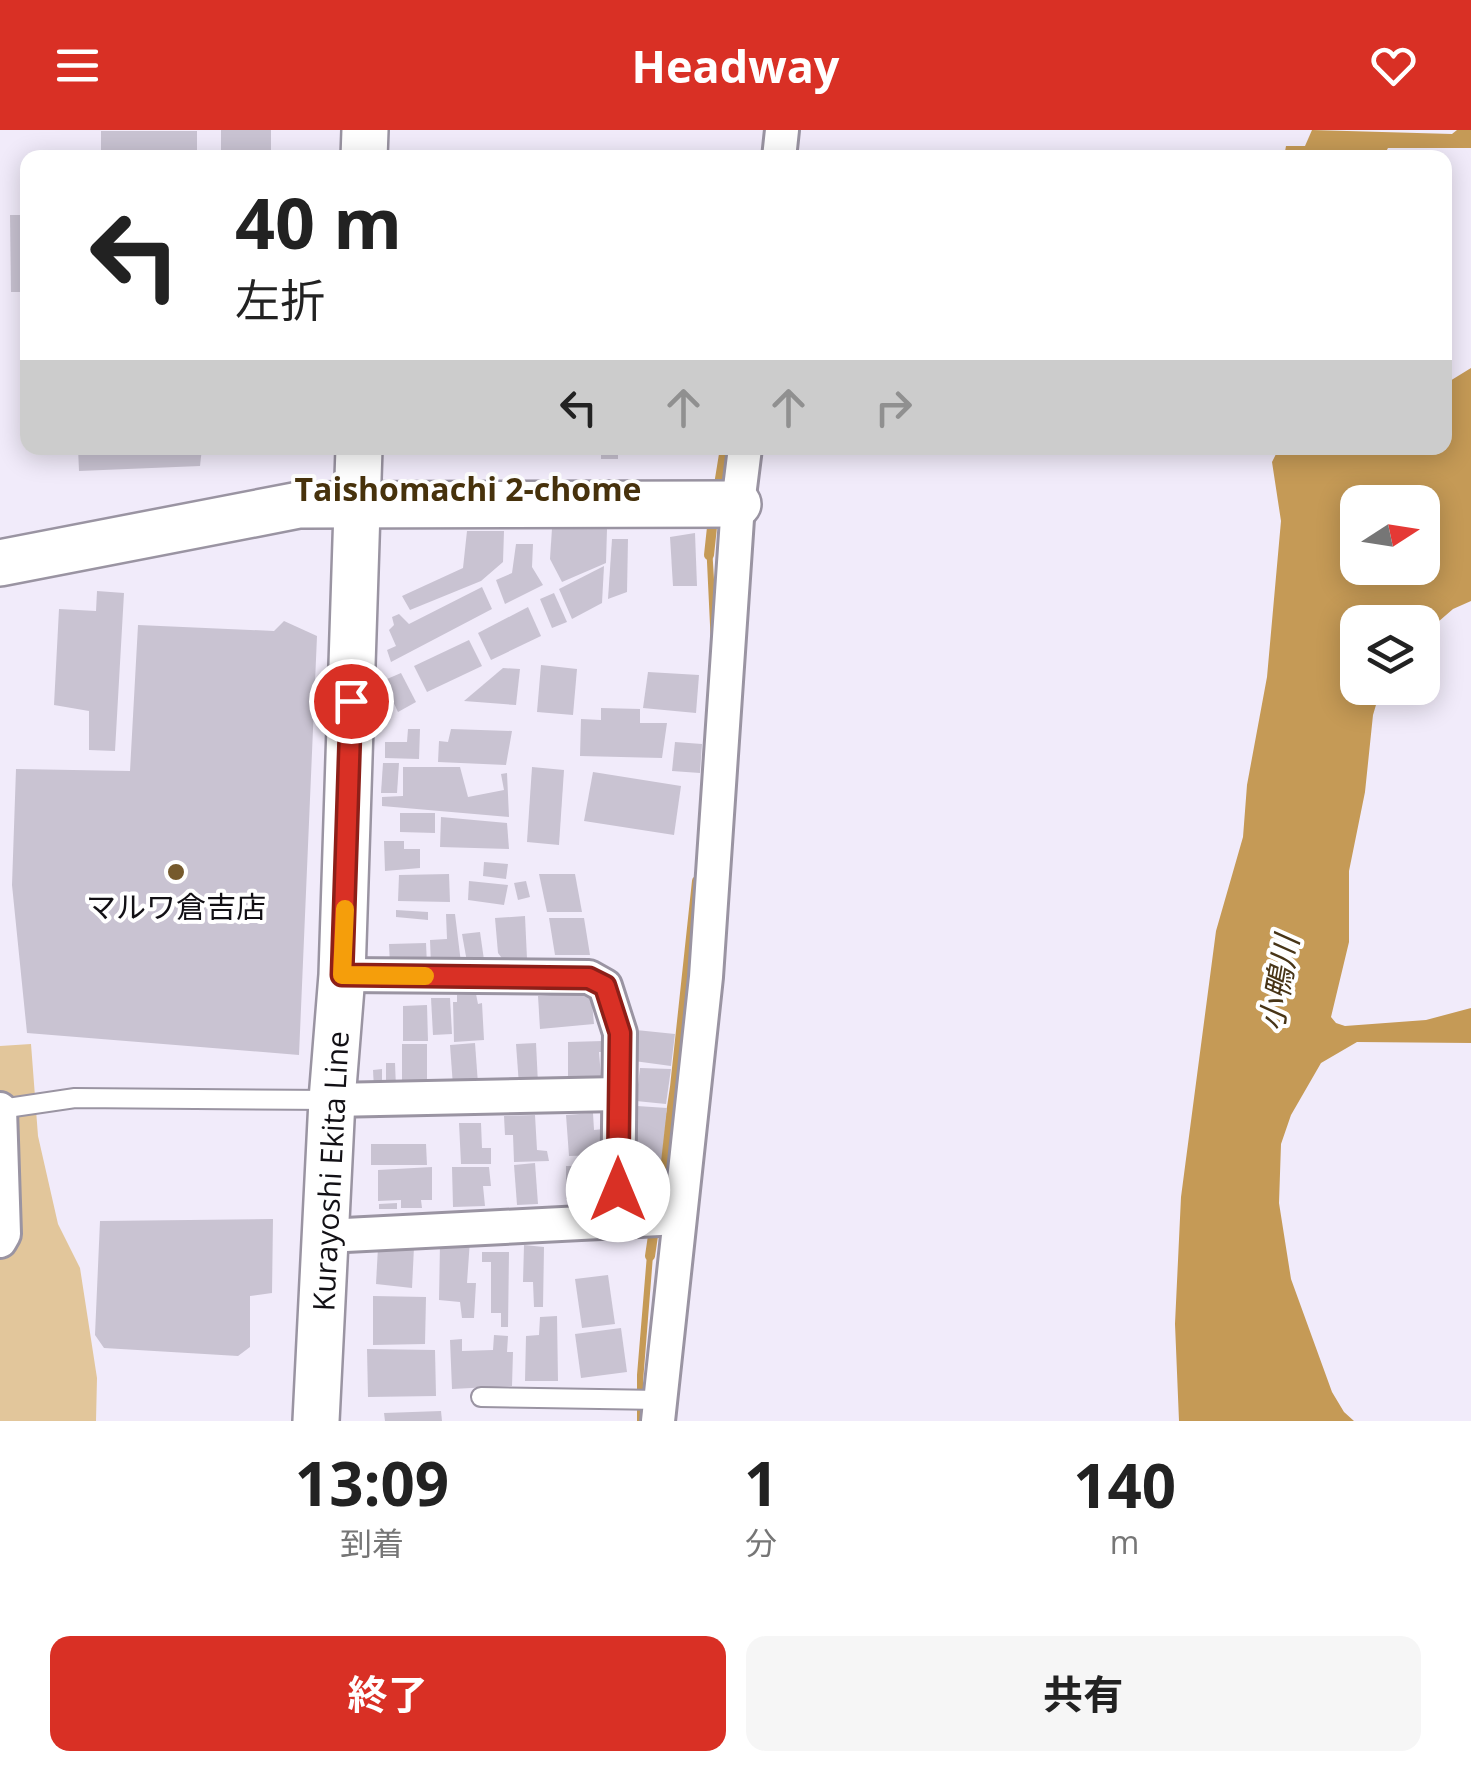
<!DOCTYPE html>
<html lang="ja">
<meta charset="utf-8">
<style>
:root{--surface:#fff;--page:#f6f6f6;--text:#222;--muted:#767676;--accent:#d93025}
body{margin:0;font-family:"Open Sans","Noto Sans JP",sans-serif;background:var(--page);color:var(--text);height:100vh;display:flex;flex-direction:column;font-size:38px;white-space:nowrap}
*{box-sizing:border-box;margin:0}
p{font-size:32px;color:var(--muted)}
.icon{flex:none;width:55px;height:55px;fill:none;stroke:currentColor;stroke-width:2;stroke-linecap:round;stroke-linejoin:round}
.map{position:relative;height:1291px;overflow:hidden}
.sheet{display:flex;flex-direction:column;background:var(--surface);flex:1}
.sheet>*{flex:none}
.top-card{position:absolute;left:20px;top:20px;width:1432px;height:305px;border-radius:20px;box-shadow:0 5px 25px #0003;background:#fff;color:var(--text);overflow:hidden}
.needle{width:65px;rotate:78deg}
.tools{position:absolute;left:1340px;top:355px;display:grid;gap:20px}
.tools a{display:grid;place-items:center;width:100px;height:100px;border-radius:20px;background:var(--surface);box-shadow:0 5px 25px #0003;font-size:50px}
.pin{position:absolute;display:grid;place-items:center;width:85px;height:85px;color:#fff;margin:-42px;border:5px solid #fff;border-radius:50%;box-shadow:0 2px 10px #0007}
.me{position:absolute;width:110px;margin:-55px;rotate:0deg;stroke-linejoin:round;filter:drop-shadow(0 0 8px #0008)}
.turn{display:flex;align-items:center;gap:35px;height:210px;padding:0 50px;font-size:45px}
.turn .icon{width:130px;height:130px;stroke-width:2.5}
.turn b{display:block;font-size:70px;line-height:85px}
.lanes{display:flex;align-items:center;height:95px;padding:0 50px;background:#0003;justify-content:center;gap:50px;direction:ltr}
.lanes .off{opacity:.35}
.eta{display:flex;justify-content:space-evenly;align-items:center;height:170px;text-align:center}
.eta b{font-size:60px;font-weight:700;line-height:70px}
.primary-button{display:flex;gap:20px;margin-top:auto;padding:20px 50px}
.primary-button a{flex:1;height:115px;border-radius:20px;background:var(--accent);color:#fff;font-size:40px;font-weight:700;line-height:115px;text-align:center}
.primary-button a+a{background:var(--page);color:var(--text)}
header{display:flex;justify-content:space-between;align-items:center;height:130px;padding:0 50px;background:var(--accent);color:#fff;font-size:45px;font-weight:700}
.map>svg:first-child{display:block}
.green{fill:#e2c69b}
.water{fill:#c59a56;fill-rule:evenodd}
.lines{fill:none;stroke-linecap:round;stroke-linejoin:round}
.stream{stroke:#c59a56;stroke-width:10}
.building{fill:#c9c3d2}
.lane-casing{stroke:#9a94a2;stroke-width:22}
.street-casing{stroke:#9a94a2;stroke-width:38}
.secondary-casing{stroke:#9a94a2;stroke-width:50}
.lane{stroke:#fff;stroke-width:18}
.street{stroke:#fff;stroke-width:32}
.secondary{stroke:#fff;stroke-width:45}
.route-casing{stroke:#8d1f18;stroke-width:25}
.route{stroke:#d93025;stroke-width:18}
.slow{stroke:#f59e0b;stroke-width:18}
.poi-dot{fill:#765a2d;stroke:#fff;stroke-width:4}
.labels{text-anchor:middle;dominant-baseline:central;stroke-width:8;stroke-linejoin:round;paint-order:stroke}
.poi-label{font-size:30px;fill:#121015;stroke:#fff}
.street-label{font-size:30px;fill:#121015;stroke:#fff}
.neighbourhood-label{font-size:32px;font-weight:bold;fill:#47320c;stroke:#fff}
.water-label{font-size:32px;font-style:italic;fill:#483517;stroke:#fff}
</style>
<header><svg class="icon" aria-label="menu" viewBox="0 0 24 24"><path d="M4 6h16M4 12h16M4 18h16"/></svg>Headway<svg class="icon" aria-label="heart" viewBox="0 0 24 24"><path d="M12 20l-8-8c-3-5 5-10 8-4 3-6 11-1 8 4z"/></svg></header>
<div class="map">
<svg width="1471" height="1291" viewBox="0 0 1471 1291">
<rect width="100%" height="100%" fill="#f1ebfa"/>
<path class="green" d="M31 914 38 1006 58 1094 80 1138 97 1248 96 1291H0V916Z"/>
<g class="water">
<path d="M1312 0 1452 4 1457 0H1471V18H1388L1383 27H1284L1286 16H1305Z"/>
<path d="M1471 238V471L1453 479 1423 505 1422 492H1358V558H1381L1373 585 1365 662 1349 741V812L1331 887 1336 893 1345 896 1426 890 1471 878V913L1357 912 1321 933 1291 985 1281 1014 1279 1073 1291 1149 1332 1262 1344 1282 1354 1291H1179L1175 1194 1181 1067 1216 801 1243 707 1247 655 1267 547 1281 391 1272 332 1279 318H1445V254ZM1358 372H1422V438H1358Z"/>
<path d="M706 411 712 416 717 500 703 707H698L712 537Z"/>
<path d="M648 1112 654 1113 643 1252V1291H637V1245Z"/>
</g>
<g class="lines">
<g class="stream">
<path d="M718 361 725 318"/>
<path d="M709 425 713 388"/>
<path d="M650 1126 675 957 697 751"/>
</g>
</g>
<g class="building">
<rect x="221" y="0" width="50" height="28"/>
<rect x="101" y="1" width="96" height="27"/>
<path d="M10 85H28V162H11Z"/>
<path d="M78 318H202L200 336 79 341Z"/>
<rect x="452" y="318" width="40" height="7"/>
<rect x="601" y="318" width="17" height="11"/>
<path d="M552 398 607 399 606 433 562 452 550 429Z"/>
<path d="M467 401H504L503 432 481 451 410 480 402 466 463 438Z"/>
<path d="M695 403 697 456H673L670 407Z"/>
<path d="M612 409H628L627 462 608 469Z"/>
<path d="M516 414H533L532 437 543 455 505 474 496 450 512 443Z"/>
<path d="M604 436 602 473 572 489 559 459Z"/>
<path d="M482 457 492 479 391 532 387 520 396 516 389 500 394 495 392 487 399 484 409 494Z"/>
<path d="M97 461 124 463 115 621 89 620V581L54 575 59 479 96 481Z"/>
<path d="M554 463 567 492 552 498 540 469Z"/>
<path d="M528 477 541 506 491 530 478 503Z"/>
<path d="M284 491 317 506 299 925 27 903 12 755 16 639 130 641 138 495 274 501Z"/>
<path d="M469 510 482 536 427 562 414 536Z"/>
<path d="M541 535 577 539 573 585 537 582Z"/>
<path d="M503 538 520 539 516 575 464 571Z"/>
<path d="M648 542 699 545 696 583 643 578Z"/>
<path d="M401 543 416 572 398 582 389 563 387 549Z"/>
<path d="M601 578 640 579V593H667L662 628 580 626 581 589 601 590Z"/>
<path d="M408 599H420L419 629 385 628V612H407Z"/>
<path d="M451 599 512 601 506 635 438 632 439 611 448 612Z"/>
<path d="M675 612 702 614 700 643 672 641Z"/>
<path d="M383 633H399L397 663H381Z"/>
<path d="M403 637H460L468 667 504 660 501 644 507 643 509 687 382 676V667L403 666Z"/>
<path d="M532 637 564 640 559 715 527 712Z"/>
<path d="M593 642 681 656 674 705 584 691Z"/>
<path d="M400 683H435V703L400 702Z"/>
<path d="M441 687 507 693 509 719 440 717Z"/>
<path d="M384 711H404V719H420V738L385 741Z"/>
<path d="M484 732 508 734 506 749 483 746Z"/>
<path d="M449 744 450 772 398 771 399 745Z"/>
<path d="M539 744H575L582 782H547Z"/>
<path d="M469 751 508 755 504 775 468 770Z"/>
<path d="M526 751 530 767 518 770 514 753Z"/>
<path d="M396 780 428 782V790L396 787Z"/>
<path d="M446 784H455L461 833 431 835 430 810 447 809Z"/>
<path d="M525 786 527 829 504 831 498 823 495 788Z"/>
<path d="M549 788H584L590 825H555Z"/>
<path d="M480 802 484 830 467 832 462 804Z"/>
<path d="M426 813 427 835 390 836 389 814Z"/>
<path d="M591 862 594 894 540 899 538 866Z"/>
<path d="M476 864 478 874 482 873 484 910 454 912 453 872H457V865Z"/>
<path d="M431 868H450L452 904 433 905Z"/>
<path d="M427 875 428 911H403V876Z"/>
<path d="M636 900 675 904 671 936 634 931Z"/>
<path d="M603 911 605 922H599L601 947 568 949V912Z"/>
<path d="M475 913 478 954 453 956 450 915Z"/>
<path d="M536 913 538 954 519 955 516 914Z"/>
<path d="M402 914H427V956L402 955Z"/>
<path d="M386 933H395L396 958 386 959Z"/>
<path d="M640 938 671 939 666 974 636 971Z"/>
<path d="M382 939V959H374L373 940Z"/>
<path d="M637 976 667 978 658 1059 631 1055Z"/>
<path d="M593 983 594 1000 604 999 605 1025 569 1026 566 985Z"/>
<path d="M535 985 537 1020 547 1021 549 1031 514 1032 513 1005H505L504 986Z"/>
<path d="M459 993H481L482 1018H491V1034H461Z"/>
<path d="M371 1014H426L427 1035H371Z"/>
<path d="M535 1033 538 1074 517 1075 514 1035Z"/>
<path d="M566 1036H605V1068L566 1069Z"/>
<path d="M432 1037V1070H421L422 1078H401V1070L378 1071V1040Z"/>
<path d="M452 1037H489L491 1056H483L485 1076 453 1077Z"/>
<path d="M397 1073V1079H379V1074Z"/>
<path d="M273 1089 272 1163 250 1166V1217L238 1226 104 1218 95 1205 100 1091Z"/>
<path d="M470 1110 467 1153H476L474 1188H462L460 1172 439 1170 440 1113Z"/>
<path d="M524 1115 544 1117 543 1177H534L533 1152H523Z"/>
<path d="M378 1117H414L412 1158 376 1154Z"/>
<path d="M482 1122H509L508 1197H501V1183H491V1132H482Z"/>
<path d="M608 1145 615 1194 582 1198 575 1149Z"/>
<path d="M373 1166 426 1167 425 1214 373 1215Z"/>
<path d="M557 1186 558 1251H525L526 1206 539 1205 540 1187Z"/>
<path d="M621 1198 627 1242 581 1248 575 1204Z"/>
<path d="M494 1205 508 1206 507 1222H513L512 1256 452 1259 450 1210 462 1209V1221L493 1220Z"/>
<path d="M367 1219 435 1220 436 1266 368 1267Z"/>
<path d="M441 1281 442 1291H385L384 1283Z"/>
</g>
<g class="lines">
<g class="lane-casing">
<g id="lane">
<path d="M0 979 75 968 332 970"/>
<path d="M481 1267 660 1270"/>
</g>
</g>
<g class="street-casing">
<g id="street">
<path d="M779 28 782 0"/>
<path d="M342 845 589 847 605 856 620 903 618 1092"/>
<path d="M332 970 618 964"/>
<path d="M0 979 4 1104 0 1111"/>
<path d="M326 1106 679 1088"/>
<path d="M658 1291 706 847 738 374 745 318"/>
</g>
</g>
<g class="secondary-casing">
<g id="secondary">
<path d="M364 28 365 0"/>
<path d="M0 433 299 375 738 374"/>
<path d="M316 1291 332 970 342 845 359 318"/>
</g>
</g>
<use href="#lane" class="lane"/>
<use href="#street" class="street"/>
<use href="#secondary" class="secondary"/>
</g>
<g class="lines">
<g class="route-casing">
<path id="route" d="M351 571 342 845 589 848 605 856 620 903 618 1060"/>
</g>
<use href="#route" class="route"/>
<path class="slow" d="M345 779 342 845 425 846"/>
</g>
<circle class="poi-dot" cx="176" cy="742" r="10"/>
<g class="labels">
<g class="poi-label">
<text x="176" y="776">マルワ倉吉店</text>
</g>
<g class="street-label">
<text transform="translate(330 1041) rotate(-87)">Kurayoshi Ekita Line</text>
</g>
<g class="neighbourhood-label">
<text x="468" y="358">Taishomachi 2-chome</text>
</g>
<g class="water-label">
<text transform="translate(1278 853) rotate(-80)">小鴨川</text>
</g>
</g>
</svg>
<div class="tools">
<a><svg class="needle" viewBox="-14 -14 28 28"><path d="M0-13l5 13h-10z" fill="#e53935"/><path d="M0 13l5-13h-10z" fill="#767676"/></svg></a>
<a><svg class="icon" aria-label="layers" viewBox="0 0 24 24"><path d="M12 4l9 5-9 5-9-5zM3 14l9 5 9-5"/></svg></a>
</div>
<div class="pin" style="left:351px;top:571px;background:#d93025"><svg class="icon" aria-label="arrive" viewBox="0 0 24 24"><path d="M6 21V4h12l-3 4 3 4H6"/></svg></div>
<svg class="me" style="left:618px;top:1060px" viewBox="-20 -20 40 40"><circle r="19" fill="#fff"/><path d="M0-13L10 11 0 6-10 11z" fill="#d93025"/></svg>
<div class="top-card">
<div class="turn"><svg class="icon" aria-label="left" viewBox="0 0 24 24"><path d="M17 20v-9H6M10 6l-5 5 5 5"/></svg><div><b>40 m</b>左折</div></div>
<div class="lanes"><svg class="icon" aria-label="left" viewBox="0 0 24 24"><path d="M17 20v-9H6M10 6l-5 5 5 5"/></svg><svg class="icon off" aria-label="ahead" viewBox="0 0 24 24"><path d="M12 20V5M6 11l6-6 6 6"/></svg><svg class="icon off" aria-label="ahead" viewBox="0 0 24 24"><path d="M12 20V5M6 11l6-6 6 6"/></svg><svg class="icon off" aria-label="right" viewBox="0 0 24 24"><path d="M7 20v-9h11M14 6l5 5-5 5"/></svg></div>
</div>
</div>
<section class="sheet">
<div class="eta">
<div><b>13:09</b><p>到着</p></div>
<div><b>1</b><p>分</p></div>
<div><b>140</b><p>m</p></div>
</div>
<div class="primary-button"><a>終了</a><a>共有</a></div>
</section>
